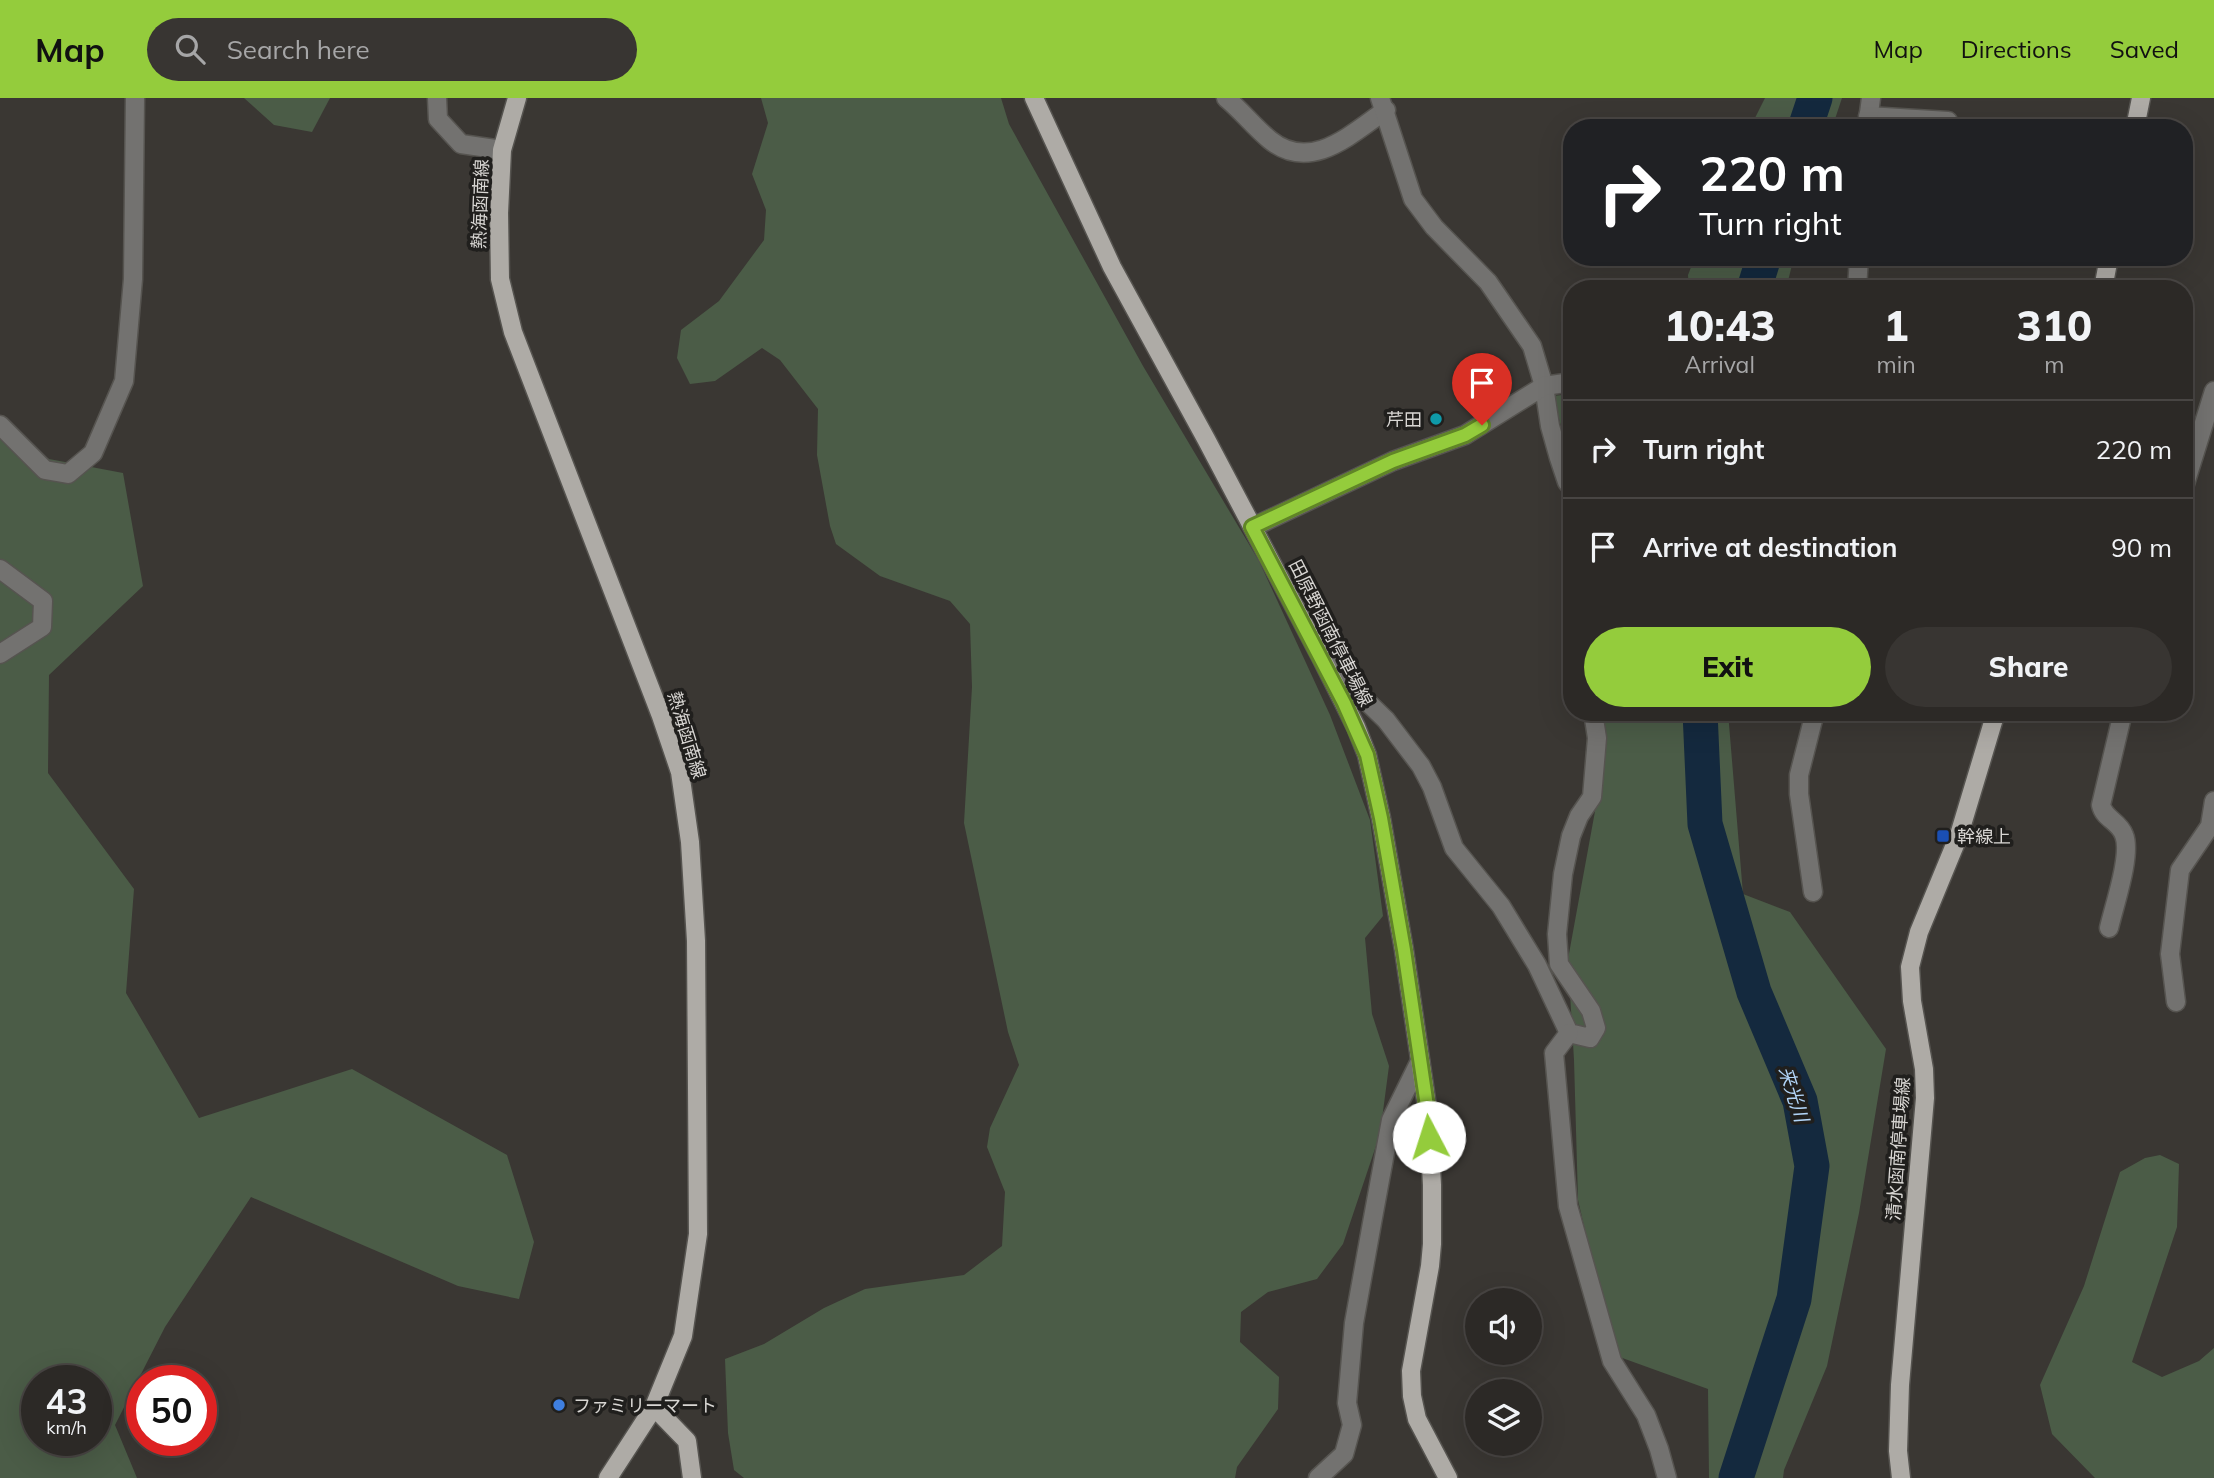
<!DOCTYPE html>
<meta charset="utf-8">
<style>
:root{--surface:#2c2926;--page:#383532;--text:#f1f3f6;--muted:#a6a6a7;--line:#484543;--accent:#94cc3c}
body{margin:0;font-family:Mulish,"Noto Sans JP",sans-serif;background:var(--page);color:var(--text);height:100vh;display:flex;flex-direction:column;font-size:26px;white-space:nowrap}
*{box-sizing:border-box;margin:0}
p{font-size:23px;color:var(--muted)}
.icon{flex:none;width:38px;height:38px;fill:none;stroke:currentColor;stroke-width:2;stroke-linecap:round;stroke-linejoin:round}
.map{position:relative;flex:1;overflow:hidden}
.sheet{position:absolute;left:1563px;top:182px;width:630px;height:441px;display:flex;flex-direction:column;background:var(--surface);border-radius:28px;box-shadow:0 7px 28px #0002,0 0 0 2px var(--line)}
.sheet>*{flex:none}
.guide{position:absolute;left:1563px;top:21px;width:630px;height:147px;border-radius:28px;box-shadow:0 7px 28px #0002,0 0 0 2px var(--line);background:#202124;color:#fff;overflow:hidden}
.tools{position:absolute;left:1465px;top:1190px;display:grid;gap:14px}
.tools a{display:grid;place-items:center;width:77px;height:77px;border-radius:50%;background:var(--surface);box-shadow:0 7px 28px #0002,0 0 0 2px var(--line);font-size:35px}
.speed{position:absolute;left:21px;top:1267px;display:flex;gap:14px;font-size:35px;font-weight:700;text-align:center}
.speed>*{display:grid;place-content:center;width:91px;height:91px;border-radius:50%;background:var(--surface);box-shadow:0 7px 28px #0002,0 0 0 2px var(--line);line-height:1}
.speed small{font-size:18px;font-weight:400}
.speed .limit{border:10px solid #d22;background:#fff;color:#111}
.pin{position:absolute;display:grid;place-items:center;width:60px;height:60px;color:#fff;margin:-72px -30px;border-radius:50% 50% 50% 0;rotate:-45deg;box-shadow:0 0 7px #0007}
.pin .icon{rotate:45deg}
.me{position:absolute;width:77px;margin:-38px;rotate:355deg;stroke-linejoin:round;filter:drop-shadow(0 0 5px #0008)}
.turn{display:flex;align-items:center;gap:24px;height:147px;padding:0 21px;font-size:32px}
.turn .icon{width:91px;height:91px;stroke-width:2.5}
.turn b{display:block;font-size:49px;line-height:60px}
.eta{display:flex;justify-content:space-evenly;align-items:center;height:119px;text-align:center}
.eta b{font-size:42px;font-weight:800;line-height:49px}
.action{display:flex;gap:14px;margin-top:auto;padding:14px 21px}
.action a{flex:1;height:80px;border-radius:42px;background:var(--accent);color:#111;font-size:28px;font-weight:800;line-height:80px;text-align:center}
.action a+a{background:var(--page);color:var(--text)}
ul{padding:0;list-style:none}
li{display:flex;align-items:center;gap:21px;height:98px;padding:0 21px;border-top:2px solid var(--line)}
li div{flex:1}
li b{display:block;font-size:26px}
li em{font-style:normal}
header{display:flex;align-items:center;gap:42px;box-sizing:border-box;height:98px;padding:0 35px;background:var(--accent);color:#111}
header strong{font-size:33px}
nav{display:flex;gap:38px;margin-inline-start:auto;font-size:24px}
.search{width:490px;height:63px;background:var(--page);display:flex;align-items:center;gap:18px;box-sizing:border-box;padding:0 24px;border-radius:38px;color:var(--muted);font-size:26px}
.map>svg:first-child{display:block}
.green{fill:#4b5c47;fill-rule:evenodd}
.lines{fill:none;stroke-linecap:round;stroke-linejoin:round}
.river{stroke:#14293e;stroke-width:35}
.minor-casing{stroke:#565450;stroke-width:21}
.major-casing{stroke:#565450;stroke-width:21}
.minor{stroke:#737270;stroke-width:18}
.major{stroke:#aeaba6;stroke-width:18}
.route-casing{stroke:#608527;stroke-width:18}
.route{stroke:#94cc3c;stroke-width:12}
.culture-dot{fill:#0f9aa8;stroke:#201f1d;stroke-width:2.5}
.transit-dot{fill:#1a4fb4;stroke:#201f1d;stroke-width:2.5}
.shop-dot{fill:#3f7fe0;stroke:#201f1d;stroke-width:2.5}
.labels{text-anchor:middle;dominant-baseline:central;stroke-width:7;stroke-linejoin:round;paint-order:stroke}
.street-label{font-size:18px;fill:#d8d6d3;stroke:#201f1d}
.poi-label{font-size:18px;fill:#d8d6d3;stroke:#201f1d;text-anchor:start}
.water-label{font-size:19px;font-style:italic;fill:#b1d4f7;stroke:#201f1d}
</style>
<header>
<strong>Map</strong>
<div class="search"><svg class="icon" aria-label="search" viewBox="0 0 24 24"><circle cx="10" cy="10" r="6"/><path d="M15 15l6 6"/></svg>Search here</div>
<nav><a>Map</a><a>Directions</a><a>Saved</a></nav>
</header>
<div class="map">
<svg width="2214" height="1380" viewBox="0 0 2214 1380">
<rect width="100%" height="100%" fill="#3a3733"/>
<g class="green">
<path d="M244 0H330L312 34 274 27Z"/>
<path d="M761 0H1001L1009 26 1143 268 1259 463 1330 617 1370 722 1383 818 1365 840 1372 916 1389 968 1380 1036 1343 1146 1317 1181 1268 1194 1241 1214 1240 1244 1279 1279 1278 1311 1237 1369 1235 1380H744L734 1372 728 1335 725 1261 764 1246 824 1210 865 1191 964 1177 1002 1148 1005 1094 987 1049 990 1030 1019 967 1008 934 964 725 972 589 970 526 950 503 880 478 836 446 830 428 817 357 818 311 780 262 762 250 715 283 690 286 677 260 681 232 719 203 764 142 766 112 752 76 768 25Z"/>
<path d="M1765 0H1842L1832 30H1750Z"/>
<path d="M1695 159H1794L1786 191H1689L1688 177Z"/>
<path d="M1571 296V366L1553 298Z"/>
<path d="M0 327 49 361 123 375 143 488 49 577 48 675 134 791 126 895 199 1020 352 971 507 1057 534 1144 519 1201 458 1188 251 1099 165 1229 115 1327 137 1380H0ZM37 1283H96V1342H37Z"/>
<path d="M1602 614H1728L1743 796 1790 814 1886 951 1859 1115 1827 1268 1784 1372 1783 1380H1709L1708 1291 1614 1257 1578 1102 1574 962 1568 861 1602 675Z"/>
<path d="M2160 1057 2179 1066 2177 1129 2132 1264 2162 1279 2199 1263 2214 1250V1380H2095L2052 1336 2040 1287 2084 1188 2120 1074 2145 1060Z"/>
</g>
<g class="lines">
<g class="river">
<path d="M1805 30 1815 0"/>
<path d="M1754 191 1764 159"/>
<path d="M1700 614 1705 726 1754 894 1800 1003 1812 1068 1794 1201 1736 1380"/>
</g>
<g class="minor-casing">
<g id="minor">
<path d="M437 0 438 21 461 46 502 52"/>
<path d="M1226 0C1242 13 1254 29 1270 42 1311 75 1351 36 1386 12"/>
<path d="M1380 0 1413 101 1434 129 1488 184 1532 248 1544 288 1550 328 1559 360 1567 384 1572 390"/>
<path d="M1868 18 1948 23"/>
<path d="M1867 30 1871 0"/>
<path d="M1857 191 1859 159"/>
<path d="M0 327 45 372 68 376 93 355 124 283 133 181 135 0"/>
<path d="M2184 389 2214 293"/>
<path d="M1253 429 1393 363 1465 337 1544 288 1572 284"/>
<path d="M0 471 43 503 42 529 0 556"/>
<path d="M1323 561 1386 622 1421 668 1432 689 1454 750 1501 808 1537 867 1569 935 1590 940 1596 930 1591 913 1559 866 1557 836 1563 776 1571 738 1579 718 1592 699 1597 640 1593 614"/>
<path d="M1813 794 1799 696V677L1815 614"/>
<path d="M2109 830C2114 808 2132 756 2124 737 2119 723 2104 721 2101 707L2123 614"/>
<path d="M2176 904 2170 856 2180 772 2210 728 2214 703"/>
<path d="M1569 935 1554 955 1568 1108 1612 1263 1646 1317 1659 1351 1667 1380"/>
<path d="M1318 1380 1344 1356 1352 1327 1347 1305 1354 1225 1372 1125 1391 1022 1420 963"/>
</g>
</g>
<g class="major-casing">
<g id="major">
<path d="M517 0 502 52 499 115 500 181 513 234 661 618 680 674 690 744 696 843 698 1136 683 1238 654 1309 608 1380"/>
<path d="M1034 0 1112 169 1206 341 1321 559 1356 629 1367 657 1381 720 1404 852 1428 1015 1432 1087V1146L1430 1168 1411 1273 1412 1298 1417 1321 1448 1380"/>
<path d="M2135 30 2141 0"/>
<path d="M2103 191 2109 159"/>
<path d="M654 1309 687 1343 692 1380"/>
<path d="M1901 1380 1898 1353 1900 1287 1925 1000 1924 971 1912 903 1910 869 1919 834 1959 737 1996 614"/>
</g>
</g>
<use href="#minor" class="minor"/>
<use href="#major" class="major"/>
</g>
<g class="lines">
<g class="route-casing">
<path id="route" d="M1429 1039 1428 1015 1404 852 1381 720 1367 657 1344 605 1252 429 1393 363 1465 337 1482 327"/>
</g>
<use href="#route" class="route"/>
</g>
<circle class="culture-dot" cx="1436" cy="321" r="7"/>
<rect class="transit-dot" x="1936" y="731" width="14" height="14" rx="3.5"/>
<circle class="shop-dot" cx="559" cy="1307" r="7"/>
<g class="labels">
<g class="street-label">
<text transform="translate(480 106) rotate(-88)">熱海函南線</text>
<text transform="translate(1331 535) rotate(63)">田原野函南停車場線</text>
<text transform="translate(687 637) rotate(73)">熱海函南線</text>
<text transform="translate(1898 1051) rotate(-86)">清水函南停車場線</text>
</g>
<g class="poi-label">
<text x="1422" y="321" text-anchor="end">芹田</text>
<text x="1957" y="738">幹線上</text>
<text x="573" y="1307">ファミリーマート</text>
</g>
<g class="water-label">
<text transform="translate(1794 996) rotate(72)">来光川</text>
</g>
</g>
</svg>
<div class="tools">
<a><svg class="icon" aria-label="sound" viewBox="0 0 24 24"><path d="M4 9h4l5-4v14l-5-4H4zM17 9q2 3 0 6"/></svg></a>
<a><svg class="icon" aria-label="layers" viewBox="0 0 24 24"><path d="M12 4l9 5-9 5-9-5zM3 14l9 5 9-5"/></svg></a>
</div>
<div class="speed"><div>43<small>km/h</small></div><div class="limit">50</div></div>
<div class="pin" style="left:1482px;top:327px;background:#d93025"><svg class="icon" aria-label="arrive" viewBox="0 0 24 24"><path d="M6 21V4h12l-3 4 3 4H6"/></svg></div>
<svg class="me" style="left:1429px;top:1039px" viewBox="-20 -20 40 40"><circle r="19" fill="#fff"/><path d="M0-13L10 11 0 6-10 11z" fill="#94cc3c"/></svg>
<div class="guide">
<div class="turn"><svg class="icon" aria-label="right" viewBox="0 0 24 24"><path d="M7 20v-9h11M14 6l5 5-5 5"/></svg><div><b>220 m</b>Turn right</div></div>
</div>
<section class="sheet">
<div class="eta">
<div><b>10:43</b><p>Arrival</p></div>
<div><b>1</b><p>min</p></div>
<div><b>310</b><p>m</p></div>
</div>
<ul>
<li><svg class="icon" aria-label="right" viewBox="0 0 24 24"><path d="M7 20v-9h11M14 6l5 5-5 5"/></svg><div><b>Turn right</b></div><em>220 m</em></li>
<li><svg class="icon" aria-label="arrive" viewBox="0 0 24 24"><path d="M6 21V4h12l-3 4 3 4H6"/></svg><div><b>Arrive at destination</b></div><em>90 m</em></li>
</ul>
<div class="action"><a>Exit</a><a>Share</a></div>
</section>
</div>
